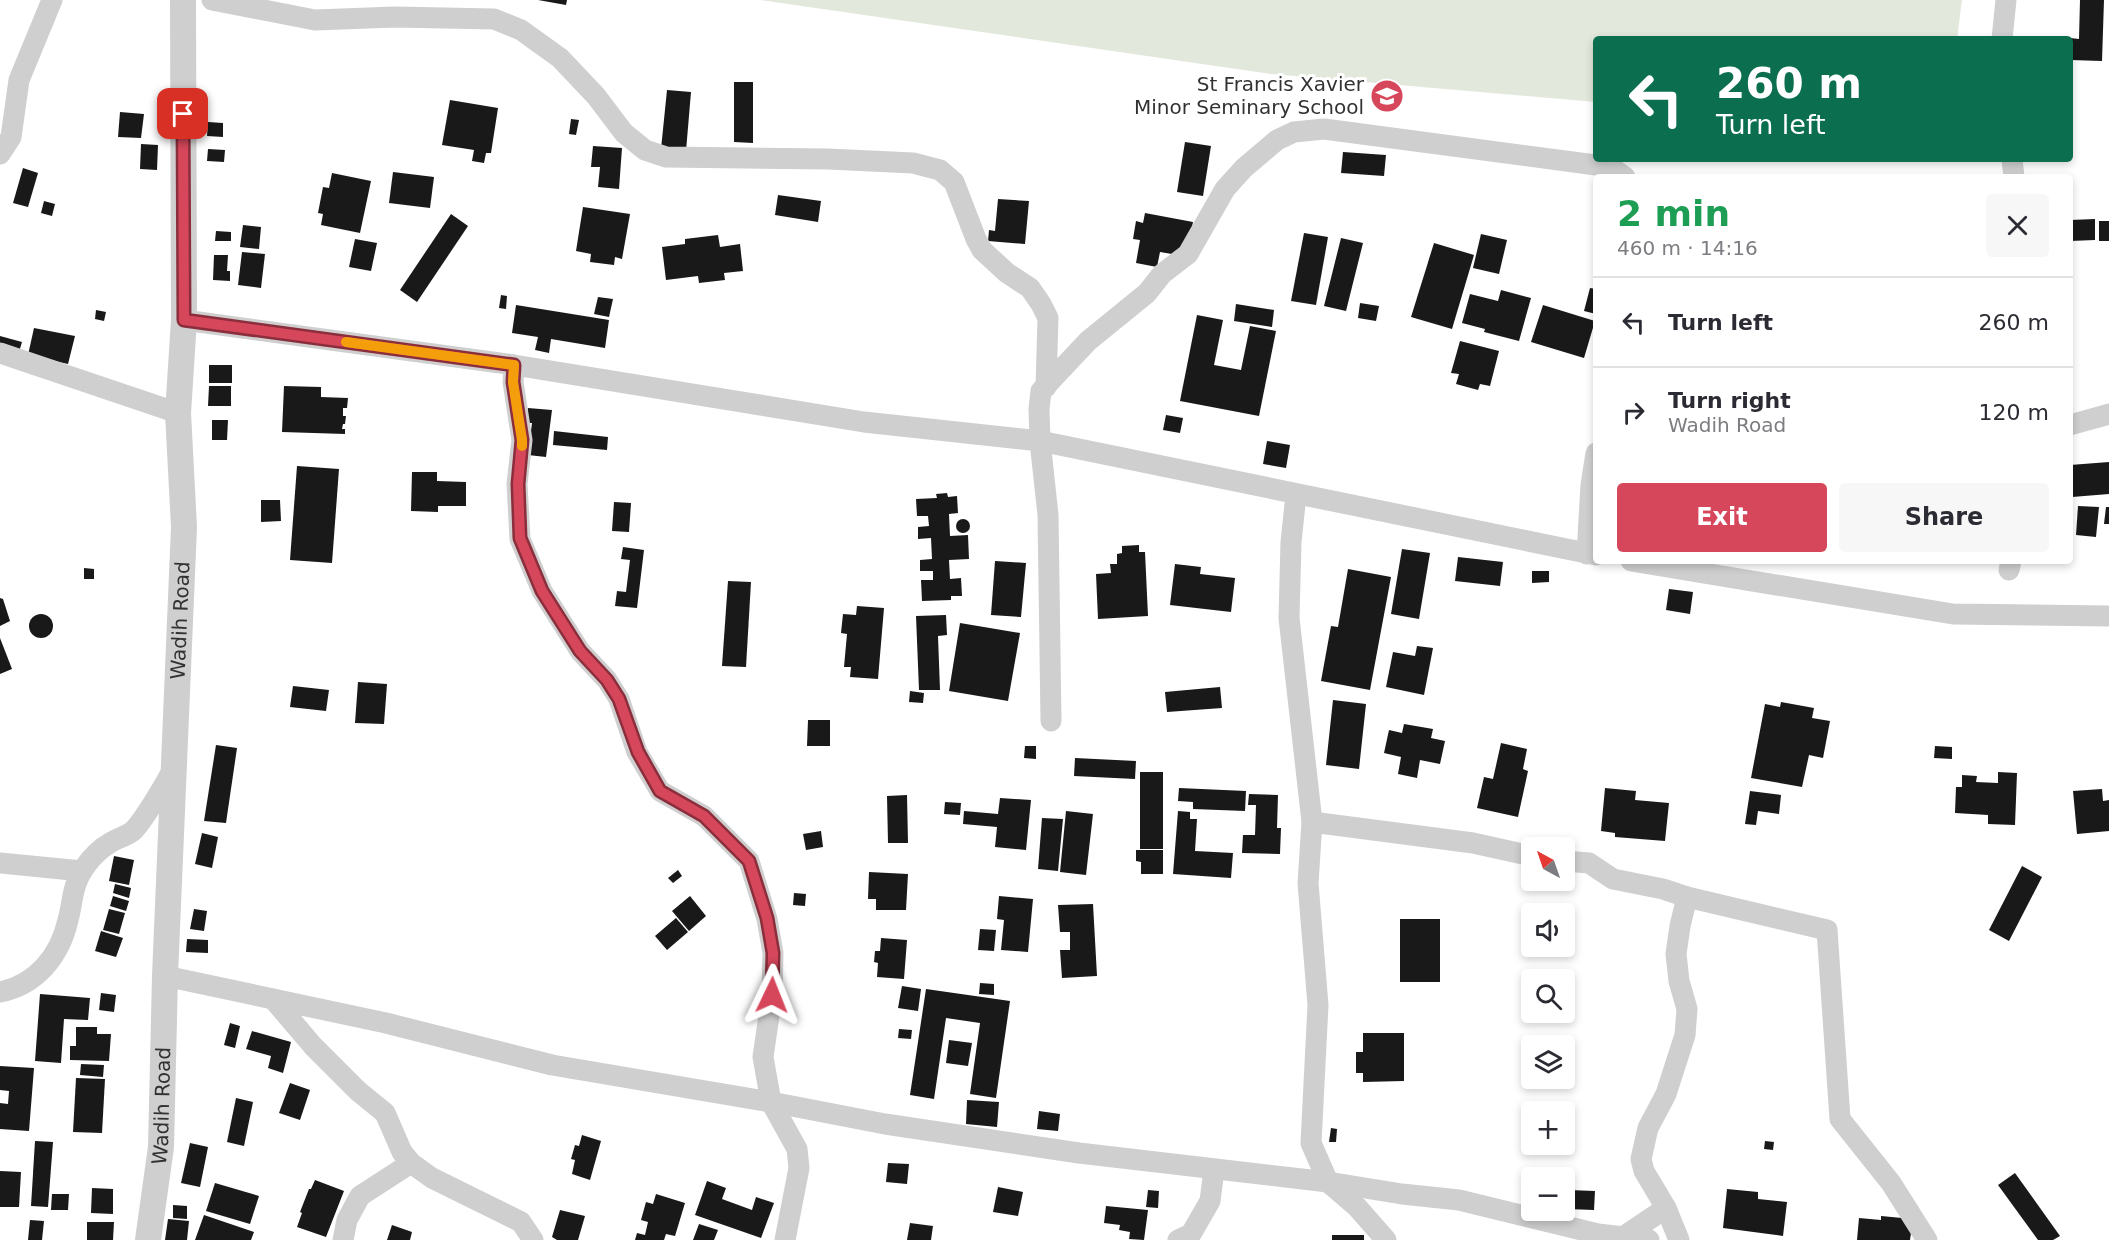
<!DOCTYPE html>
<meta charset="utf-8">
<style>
:root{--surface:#fff;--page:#f7f7f7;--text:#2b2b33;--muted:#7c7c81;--line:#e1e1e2;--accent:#d6475c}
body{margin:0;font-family:"DejaVu Sans",sans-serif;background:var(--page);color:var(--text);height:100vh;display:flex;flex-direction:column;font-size:22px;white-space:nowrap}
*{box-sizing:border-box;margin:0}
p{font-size:20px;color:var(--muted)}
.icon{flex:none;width:33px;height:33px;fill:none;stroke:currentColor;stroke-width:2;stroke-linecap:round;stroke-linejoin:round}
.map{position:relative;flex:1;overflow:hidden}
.side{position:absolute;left:1593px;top:174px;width:480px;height:390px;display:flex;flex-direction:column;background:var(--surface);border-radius:6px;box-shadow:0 3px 9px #0003}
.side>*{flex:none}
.hud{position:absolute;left:1593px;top:36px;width:480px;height:126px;border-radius:6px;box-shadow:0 3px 9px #0003;background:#0b6e4f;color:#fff;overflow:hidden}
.needle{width:39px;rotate:320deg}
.fabs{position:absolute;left:1521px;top:837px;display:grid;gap:12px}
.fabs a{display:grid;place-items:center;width:54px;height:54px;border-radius:6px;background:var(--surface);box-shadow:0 3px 9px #0003;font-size:30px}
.pin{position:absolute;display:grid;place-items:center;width:51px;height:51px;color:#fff;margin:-26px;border-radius:12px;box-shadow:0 3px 9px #0006}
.me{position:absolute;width:66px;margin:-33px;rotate:2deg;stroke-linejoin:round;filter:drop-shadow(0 0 4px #0008)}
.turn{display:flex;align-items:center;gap:21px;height:126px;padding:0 24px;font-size:27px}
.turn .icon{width:78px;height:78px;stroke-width:2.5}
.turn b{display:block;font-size:42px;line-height:51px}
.round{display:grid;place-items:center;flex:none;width:63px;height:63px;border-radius:6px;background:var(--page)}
.overview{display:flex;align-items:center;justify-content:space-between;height:102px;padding:0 24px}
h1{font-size:36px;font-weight:700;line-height:45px;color:#1e9e55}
.button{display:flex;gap:12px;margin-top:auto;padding:12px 24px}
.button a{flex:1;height:69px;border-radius:6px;background:var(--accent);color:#fff;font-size:24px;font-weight:700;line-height:69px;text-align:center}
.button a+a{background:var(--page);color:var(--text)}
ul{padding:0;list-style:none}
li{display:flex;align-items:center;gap:18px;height:90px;padding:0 24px;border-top:2px solid var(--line)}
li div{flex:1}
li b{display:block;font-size:22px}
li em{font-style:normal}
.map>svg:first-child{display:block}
.green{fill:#e3e8dc}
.building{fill:#191919}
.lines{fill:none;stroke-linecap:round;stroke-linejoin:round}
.minor{stroke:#cfcfcf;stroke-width:21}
.tertiary{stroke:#cfcfcf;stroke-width:26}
.route-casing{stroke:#8b2e3c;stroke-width:15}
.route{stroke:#d6475c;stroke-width:10}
.slow{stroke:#f59e0b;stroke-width:10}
.labels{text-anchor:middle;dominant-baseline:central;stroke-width:6;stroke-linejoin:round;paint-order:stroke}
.poi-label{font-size:20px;fill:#323232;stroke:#fff;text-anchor:end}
.street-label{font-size:20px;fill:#323232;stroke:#fff}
</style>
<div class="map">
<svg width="2109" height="1240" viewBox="0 0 2109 1240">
<rect width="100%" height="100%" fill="#fff"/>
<path class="green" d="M760 0H1962L1957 39H1596V102L1271 74Z"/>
<g class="building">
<path d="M538 0H567L566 5Z"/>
<path d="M2080 0H2104L2102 61 2070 60V38L2079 39Z"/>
<path d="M734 82H753V143L734 142Z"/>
<path d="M667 90 691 92 686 151 661 149Z"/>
<path d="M450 100 498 108 491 153H486L484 163 472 161 474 150 442 145Z"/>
<path d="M120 112 144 114 141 138 118 137Z"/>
<path d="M571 119 579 120 576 135 569 134Z"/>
<path d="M208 122 223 123V137L207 136Z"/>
<path d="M1185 142 1211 146 1203 196 1177 192Z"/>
<path d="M141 144 158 145 157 170 140 169Z"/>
<path d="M593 146 622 148 619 189 598 187 600 167H591Z"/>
<path d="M208 149 225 150 224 162 207 161Z"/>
<path d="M1343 152 1386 155 1384 176 1341 173Z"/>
<path d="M23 168 38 173 28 207 13 203Z"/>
<path d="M393 172 434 177 430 208 389 203Z"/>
<path d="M332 173 371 181 360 233 321 225 323 214 318 213 323 187 329 188Z"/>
<path d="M778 195 821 201 818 222 775 215Z"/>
<path d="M998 199 1029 201 1025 244 988 241 989 230 995 231Z"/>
<path d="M44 201 55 204 52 216 41 213Z"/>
<path d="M583 207 630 214 622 259 615 257 614 265 590 262 591 254 576 251Z"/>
<path d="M1145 213 1193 222 1187 252 1178 255 1160 252 1157 267 1136 263 1140 240 1133 239 1136 221 1143 223Z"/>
<path d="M451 214 468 226 417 302 400 290Z"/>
<path d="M2095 219V240L2070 241V220Z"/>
<rect x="2099" y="221" width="10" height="20"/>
<path d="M243 225 261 227 259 249 240 247Z"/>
<path d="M216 231 231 232V241H215Z"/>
<path d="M1304 233 1328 237 1316 305 1291 301Z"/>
<path d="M1481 234 1507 240 1499 274 1473 268Z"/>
<path d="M718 235 720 247 740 244 743 271 724 273 725 280 699 283 698 276 666 280 662 247 685 244V239Z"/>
<path d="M1341 238 1363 243 1346 311 1324 306Z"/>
<path d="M355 239 377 243 371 271 349 267Z"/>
<path d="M1434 243 1474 255 1452 329 1411 317Z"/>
<path d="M242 252 265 254 261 288 238 285Z"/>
<path d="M214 255H228L227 271H230V281L213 280Z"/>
<path d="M1590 288 1596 289V314L1584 311Z"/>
<path d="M1501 290 1531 298 1519 341 1484 332 1485 329 1462 323 1470 294 1498 301Z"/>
<path d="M501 295 507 296 506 309 499 308Z"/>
<path d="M598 297 613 299 609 317 594 314Z"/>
<path d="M1360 303 1379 306 1376 321 1358 318Z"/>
<path d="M1236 304 1274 310 1272 327 1234 321Z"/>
<path d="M516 305 609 320 605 348 551 339 549 353 535 350 538 337 512 333Z"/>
<path d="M1543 305 1595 321 1584 358 1531 342Z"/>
<path d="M96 310 106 312 104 321 95 319Z"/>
<path d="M1197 315 1223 320 1214 365 1241 370 1250 326 1276 331 1259 416 1180 401Z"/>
<path d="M34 328 75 336 68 364 28 355Z"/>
<path d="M0 336 22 342 19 352 0 346Z"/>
<path d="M1460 341 1499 351 1490 386 1480 384 1478 390 1456 384 1459 374 1451 373Z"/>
<rect x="209" y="365" width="23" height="18"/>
<path d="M209 386H231V406H208Z"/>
<path d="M284 386 321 387V397L348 398 347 408H343V416H346L345 424H343L342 429H345V434L282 432Z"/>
<path d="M528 408 552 410 546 457 528 455 532 423H526Z"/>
<path d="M1166 415 1183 418 1180 433 1163 430Z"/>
<path d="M212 420H228L227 440H212Z"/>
<path d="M554 431 608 437 607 450 553 445Z"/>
<path d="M1267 441 1290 445 1286 468 1263 464Z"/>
<path d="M2109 462V494L2072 497 2070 465Z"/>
<path d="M297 466 339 469 332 563 290 560Z"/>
<path d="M412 472H437V481L466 482V506H438V512L411 511Z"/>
<path d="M947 493 948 497 957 496 958 513 949 514 950 536 968 535 969 559 949 560 950 579 961 578 962 596H951V600L922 601 921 580H933V571H920V560L932 559 931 538 918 539V527L929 526 928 516H917L916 499 937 498 936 494Z"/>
<path d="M261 500H280L281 521 261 522Z"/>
<path d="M614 502 631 503 629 532 612 531Z"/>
<path d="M2078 506 2099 507 2096 537 2076 535Z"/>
<path d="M2106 507H2109V524H2104Z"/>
<circle cx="963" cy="526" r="7"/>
<path d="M1139 545V552H1145L1148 616 1098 619 1096 574 1111 573 1110 564H1117V554L1122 553V546Z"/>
<path d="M623 547 644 550 637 608 615 606 617 591 626 592 630 560 621 559Z"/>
<path d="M1402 549 1430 553 1419 619 1391 614Z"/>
<path d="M1458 557 1503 562 1500 586 1455 581Z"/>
<path d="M995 561 1026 563 1021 617 991 615Z"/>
<path d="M1175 564 1201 567 1200 574 1235 578 1231 612 1170 605Z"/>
<path d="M84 568 94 569V579H84Z"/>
<path d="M1348 569 1391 577 1370 690 1321 681 1331 626 1338 627Z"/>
<path d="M1532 571H1549V582L1532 583Z"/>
<path d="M728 581 751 582 746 667 722 666Z"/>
<path d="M1669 589 1693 592 1690 614 1666 610Z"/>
<path d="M0 598 3 599 10 621 0 626Z"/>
<path d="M857 606 884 608 878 679 850 677 851 667H844L847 634 841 633 843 614 856 615Z"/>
<circle cx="41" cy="626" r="12"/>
<path d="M946 615 947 635 938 636 940 690H919L916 616Z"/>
<path d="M960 623 1020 633 1008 701 949 691Z"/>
<path d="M0 638 12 669 0 674Z"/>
<path d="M1417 646 1433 648 1424 695 1386 687 1393 652 1415 656Z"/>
<path d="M358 682 387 684 384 724 355 723Z"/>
<path d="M293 686 329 690 326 711 290 707Z"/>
<path d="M1220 687 1222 708 1167 712 1165 692Z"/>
<path d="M910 691 924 693 923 703 909 702Z"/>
<path d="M1333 700 1366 704 1359 769 1326 765Z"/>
<path d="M1781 702 1814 708 1812 718 1830 721 1823 758 1809 755 1802 787 1751 778 1765 704 1780 707Z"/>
<path d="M808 720H830V746H807Z"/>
<path d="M1404 724 1433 729 1431 738 1445 741 1440 764 1420 760 1417 778 1398 774 1401 757 1384 753 1389 730 1402 733Z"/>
<path d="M1501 743 1527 749 1523 769 1528 771 1518 817 1477 808 1484 777 1493 779Z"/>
<path d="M216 745 237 748 226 823 204 821Z"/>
<path d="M1025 746H1036V759L1024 758Z"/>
<path d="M1935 746 1952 747V759L1934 758Z"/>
<path d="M1075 758 1136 761 1135 779 1074 776Z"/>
<rect x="1140" y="772" width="23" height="77"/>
<path d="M1998 772 2017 773 2015 825 1988 824V815L1955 813 1956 787H1962V775L1977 776 1976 782 1998 783Z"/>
<path d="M1179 788 1246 791 1245 811 1193 809V802L1178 801Z"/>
<path d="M1605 788 1636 791 1635 800 1669 803 1665 841 1615 837V833L1601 831Z"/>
<path d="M2102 789 2103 801 2109 800V831L2077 834 2073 791Z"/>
<path d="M1750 791 1781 795 1779 814 1758 811 1756 825 1745 824Z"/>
<path d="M1249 794 1278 795 1277 828H1281L1280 854 1242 853 1243 835H1255L1256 805H1248Z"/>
<path d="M907 795 908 843H888L887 796Z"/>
<path d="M1000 798 1031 800 1026 850 995 847 997 827 963 824 964 811 998 814Z"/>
<path d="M945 802 961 803 960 815 944 814Z"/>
<path d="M1066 811 1093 814 1086 875 1060 872Z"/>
<path d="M1178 811 1190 812V819H1197L1195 851 1233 853 1231 878 1173 874Z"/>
<path d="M1042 818 1063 819 1058 871 1038 869Z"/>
<path d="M821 831 823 847 806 850 803 834Z"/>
<path d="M202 833 218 837 212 868 195 864Z"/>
<path d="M1136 850H1163V874H1141V862L1136 861Z"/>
<path d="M114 856 134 860 129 885 109 881Z"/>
<path d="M2022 866 2042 877 2009 941 1989 930Z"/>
<path d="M678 870 682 876 673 883 668 878Z"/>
<path d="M869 872 908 874 906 910H876V899H868Z"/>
<path d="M115 884 131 888 129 898 113 893Z"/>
<path d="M794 893 806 894 805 906 793 905Z"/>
<path d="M113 896 129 901 126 911 110 906Z"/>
<path d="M690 896 706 916 689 931 672 911Z"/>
<path d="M999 896 1033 899 1028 952 1001 950 1004 920 997 919Z"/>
<path d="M1093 904 1097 976 1062 978 1060 950H1070V932H1060L1058 905Z"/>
<path d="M109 909 125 913 119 934 103 930Z"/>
<path d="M194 909 207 911 204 931 190 929Z"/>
<path d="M676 918 688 932 667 950 655 936Z"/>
<rect x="1400" y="919" width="40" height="63"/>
<path d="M980 929 996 930 994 951 978 950Z"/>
<path d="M101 931 123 938 116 957 95 951Z"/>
<path d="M881 938 907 940 904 979 877 977 878 963 874 962 875 951H880Z"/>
<path d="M187 939 208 940V953L186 952Z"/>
<path d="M980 983 994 984V995L979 994Z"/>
<path d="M902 986 921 989 918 1011 898 1008Z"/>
<path d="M926 989 1010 1001 996 1098 970 1094 980 1023 946 1018 934 1099 910 1095Z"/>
<path d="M101 993 116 995 114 1012 99 1010Z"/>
<path d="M40 994 90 998 88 1020 64 1019 61 1063 35 1061Z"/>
<path d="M230 1023 240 1026 235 1048 224 1045Z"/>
<path d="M76 1027H97V1034H111L109 1061 70 1060V1046H76Z"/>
<path d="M899 1029 912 1030 911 1039 898 1038Z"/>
<path d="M252 1031 291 1042 283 1073 268 1068 271 1056 246 1049Z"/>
<path d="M1363 1033H1404V1081L1363 1082V1073H1356V1052H1363Z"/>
<path d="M949 1040 972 1043 968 1066 946 1063Z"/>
<path d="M81 1064 104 1065 103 1077 80 1075Z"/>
<path d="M0 1066 34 1068 29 1131 0 1129V1103L8 1104 9 1091 0 1090Z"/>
<path d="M76 1078 105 1079 102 1133 73 1132Z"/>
<path d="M290 1083 310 1090 300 1120 279 1113Z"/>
<path d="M236 1098 253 1102 244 1146 227 1142Z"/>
<path d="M967 1100 999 1102 997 1127 966 1124Z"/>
<path d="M1039 1111 1060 1114 1058 1131 1037 1129Z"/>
<path d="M1331 1128 1337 1129 1336 1142H1329Z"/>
<path d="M582 1135 601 1141 590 1180 572 1174 575 1160 571 1159 575 1145 579 1146Z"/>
<path d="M35 1141 53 1142 48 1207 31 1206Z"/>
<path d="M1765 1141 1774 1142 1773 1150 1764 1149Z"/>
<path d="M190 1143 208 1147 200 1187 181 1183Z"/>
<path d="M888 1163 909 1164 907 1184 886 1182Z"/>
<path d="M0 1171 21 1172 19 1207H0Z"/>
<path d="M2015 1173 2060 1236 2053 1240H2038L1998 1185Z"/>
<path d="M315 1180 344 1191 326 1237 297 1227 302 1213 300 1212 309 1189H311Z"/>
<path d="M707 1181 726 1188 722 1199 752 1210 756 1197 774 1203 761 1238 695 1215Z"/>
<path d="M215 1183 259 1196 250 1224 206 1211Z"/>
<path d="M998 1187 1023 1192 1018 1216 993 1212Z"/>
<path d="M92 1188 113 1189V1214L91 1213Z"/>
<path d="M1727 1189 1758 1192V1199L1787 1202 1783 1236 1723 1228Z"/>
<path d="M1148 1190 1159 1191 1158 1208 1146 1207Z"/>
<path d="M1568 1190 1595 1191 1594 1210 1567 1209Z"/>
<path d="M52 1194H69L68 1210H51Z"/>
<path d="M656 1194 685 1203 675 1236 666 1234 664 1240H635L637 1233 645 1235 648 1222 641 1220 646 1202 653 1204Z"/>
<path d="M173 1205 187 1206V1219L173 1218Z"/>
<path d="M1106 1206 1148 1210 1144 1240 1129 1239 1130 1232 1119 1230 1120 1225 1104 1223Z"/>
<path d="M560 1210 585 1216 578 1240H557L552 1237Z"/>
<path d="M204 1215 254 1232 251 1240H195Z"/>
<path d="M1881 1216 1913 1219 1910 1240H1857L1859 1218 1881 1220Z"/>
<path d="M168 1219 189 1221 187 1240H165Z"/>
<path d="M30 1220 44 1221 42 1240H28Z"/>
<path d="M87 1222H114L113 1240H87Z"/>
<path d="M910 1223 933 1226 931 1240H907Z"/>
<path d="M699 1224 718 1230 714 1240H693Z"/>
<path d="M392 1225 412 1232 410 1240H387Z"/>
<rect x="1332" y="1235" width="32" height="5"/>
</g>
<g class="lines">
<g class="minor">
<path d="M212 0 315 20 395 17 494 19 521 30 560 58 596 96 624 133 645 150 666 157 828 159 913 163 940 170 954 182 976 239 982 250 1007 273 1030 288 1041 304 1048 318 1046 387"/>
<path d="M2002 39 2006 0"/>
<path d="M0 154 11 137 19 80 52 0"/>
<path d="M2012 159 2014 177"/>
<path d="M184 320 514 365 864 422 1040 441 1596 555"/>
<path d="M0 353 178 413"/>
<path d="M514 365 513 382 522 440 517 484 520 539 542 591 580 651 607 680 619 699 637 752 660 791 704 816 749 861 767 919 773 953 772 995 763 1057 771 1102 797 1149 799 1168 785 1240"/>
<path d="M2070 425 2109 414"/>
<path d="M1296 495 1291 542 1289 618 1312 822 1308 883 1318 1005 1311 1143 1328 1182 1357 1207 1386 1240"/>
<path d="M1587 554 1591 485 1596 453"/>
<path d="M1631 561 1953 614 2109 616"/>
<path d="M2009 570 2011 561"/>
<path d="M1051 721 1048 515 1040 441 1039 409 1041 391 1088 341 1147 293 1162 274 1188 254 1225 189 1244 168 1277 140 1294 132 1324 129 1611 167 1625 177"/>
<path d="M1312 822 1473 843 1532 856"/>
<path d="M1564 861 1589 863 1613 879 1663 889 1687 897 1827 930 1840 1119 1891 1183 1927 1240"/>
<path d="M0 863 82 871"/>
<path d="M165 976 386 1023 552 1065 771 1102 885 1124 1079 1153 1328 1182 1402 1194 1459 1200 1598 1234 1649 1240"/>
<path d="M0 992C36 985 60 956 68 920 73 902 72 885 84 868 91 858 99 849 110 843 117 838 128 836 134 830 149 813 162 788 174 768"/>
<path d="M273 999 313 1046 358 1091 385 1113 402 1152 411 1163 432 1178 521 1222 533 1240"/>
<path d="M1620 1239 1666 1208"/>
<path d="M343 1240 347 1220 360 1196 411 1163"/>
<path d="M1178 1240 1191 1234 1210 1201 1214 1170"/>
<path d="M1679 1240 1666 1208 1644 1171 1641 1159 1648 1128 1666 1094 1685 1035 1687 1009 1679 981 1676 954 1680 926 1687 897"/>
</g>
<path class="tertiary" id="s1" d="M148 1240 161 1147 165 976 184 527 178 413 184 320 183 0"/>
</g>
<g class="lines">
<g class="route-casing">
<path id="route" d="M183 114 184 320 514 365 513 382 522 440 518 484 520 538 542 591 580 651 607 680 619 699 638 752 660 791 704 816 749 861 767 918 773 953 772 995"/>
</g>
<use href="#route" class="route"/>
<path class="slow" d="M346 342 514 365 513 382 522 440V446"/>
</g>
<defs>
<g id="school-disc" transform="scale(1.725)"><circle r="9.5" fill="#d6475c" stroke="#fff"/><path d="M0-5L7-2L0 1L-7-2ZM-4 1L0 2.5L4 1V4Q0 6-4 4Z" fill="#fff"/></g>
</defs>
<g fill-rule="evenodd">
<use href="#school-disc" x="1387" y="96"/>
</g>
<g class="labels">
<g class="poi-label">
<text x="1364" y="84">St Francis Xavier<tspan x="1364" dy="23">Minor Seminary School</tspan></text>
</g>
<g class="street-label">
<text stroke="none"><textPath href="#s1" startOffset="621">Wadih Road</textPath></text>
<text stroke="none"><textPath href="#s1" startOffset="135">Wadih Road</textPath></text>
</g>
</g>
</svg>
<div class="fabs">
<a><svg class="needle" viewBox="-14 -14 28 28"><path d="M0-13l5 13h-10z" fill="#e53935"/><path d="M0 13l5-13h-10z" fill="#7c7c81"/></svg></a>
<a><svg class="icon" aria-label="sound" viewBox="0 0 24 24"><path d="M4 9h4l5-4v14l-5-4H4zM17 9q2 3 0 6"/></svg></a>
<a><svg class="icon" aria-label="search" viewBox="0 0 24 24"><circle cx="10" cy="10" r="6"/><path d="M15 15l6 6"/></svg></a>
<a><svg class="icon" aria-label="layers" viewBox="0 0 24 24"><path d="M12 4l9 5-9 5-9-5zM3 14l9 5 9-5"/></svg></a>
<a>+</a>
<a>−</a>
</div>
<div class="pin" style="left:183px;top:114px;background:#d93025"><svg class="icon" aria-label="arrive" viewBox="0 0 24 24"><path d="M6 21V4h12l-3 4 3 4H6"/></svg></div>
<svg class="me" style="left:772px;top:995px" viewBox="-20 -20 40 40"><path d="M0-17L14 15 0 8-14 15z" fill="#d6475c" stroke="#fff" stroke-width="4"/></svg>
<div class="hud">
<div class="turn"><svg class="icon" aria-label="left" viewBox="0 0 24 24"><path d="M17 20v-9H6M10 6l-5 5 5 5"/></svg><div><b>260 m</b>Turn left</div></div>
</div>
<section class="side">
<div class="overview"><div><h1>2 min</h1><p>460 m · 14:16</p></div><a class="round"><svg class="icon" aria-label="close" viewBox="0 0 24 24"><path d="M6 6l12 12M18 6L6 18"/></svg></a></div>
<ul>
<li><svg class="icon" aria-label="left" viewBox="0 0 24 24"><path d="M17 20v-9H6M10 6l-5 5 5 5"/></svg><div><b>Turn left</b></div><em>260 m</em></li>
<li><svg class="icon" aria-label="right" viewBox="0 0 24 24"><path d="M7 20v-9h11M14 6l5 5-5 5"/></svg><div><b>Turn right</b><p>Wadih Road</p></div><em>120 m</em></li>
</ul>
<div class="button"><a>Exit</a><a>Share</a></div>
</section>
</div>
